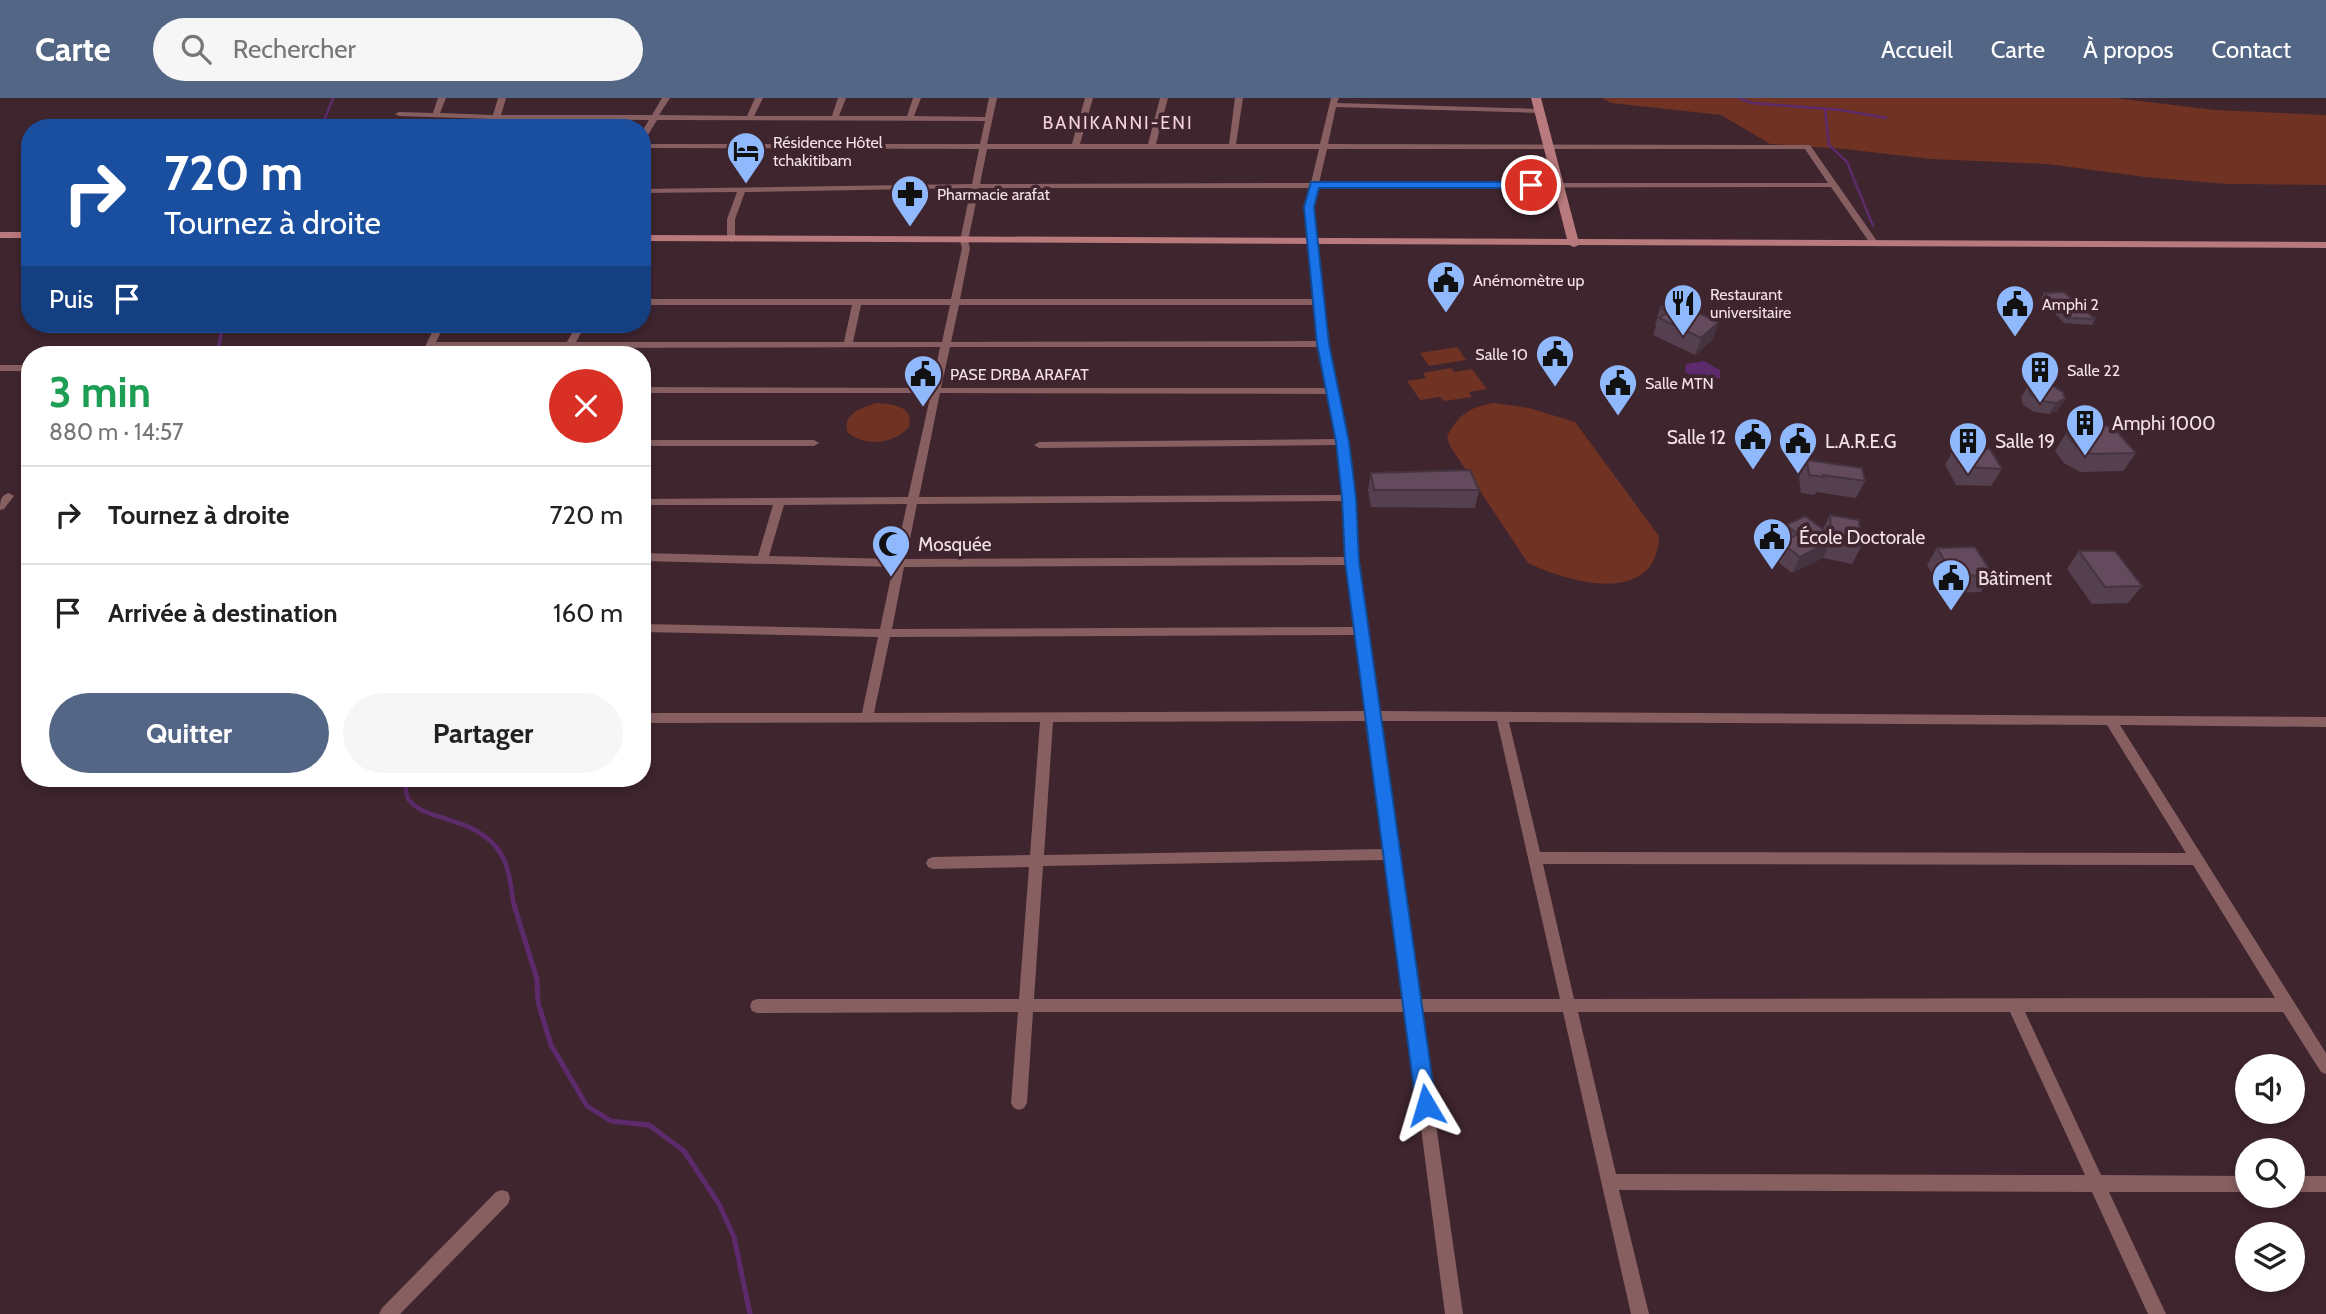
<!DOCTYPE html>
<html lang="fr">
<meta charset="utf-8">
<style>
:root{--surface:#fff;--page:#f6f6f6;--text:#222;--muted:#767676;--line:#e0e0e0;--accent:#536685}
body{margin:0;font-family:Cabin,sans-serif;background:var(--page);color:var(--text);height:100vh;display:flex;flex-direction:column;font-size:26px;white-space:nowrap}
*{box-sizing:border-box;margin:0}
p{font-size:23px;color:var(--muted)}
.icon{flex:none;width:38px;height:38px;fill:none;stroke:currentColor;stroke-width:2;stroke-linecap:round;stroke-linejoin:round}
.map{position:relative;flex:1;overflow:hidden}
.sheet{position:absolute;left:21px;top:248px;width:630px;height:441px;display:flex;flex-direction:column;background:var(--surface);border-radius:28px;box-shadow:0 4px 10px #0003}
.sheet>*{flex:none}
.banner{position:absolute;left:21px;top:21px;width:630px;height:214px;border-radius:28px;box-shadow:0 4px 10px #0003;background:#1a4fa0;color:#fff;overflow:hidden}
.controls{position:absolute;left:2235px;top:956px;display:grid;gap:14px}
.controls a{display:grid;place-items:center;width:70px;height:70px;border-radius:50%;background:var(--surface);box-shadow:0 4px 10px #0003;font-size:35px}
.pin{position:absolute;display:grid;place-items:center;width:60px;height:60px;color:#fff;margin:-30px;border:4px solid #fff;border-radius:50%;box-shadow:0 2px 7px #0007}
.me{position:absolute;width:77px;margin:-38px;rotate:353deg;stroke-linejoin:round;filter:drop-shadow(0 0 5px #0008)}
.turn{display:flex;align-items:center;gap:24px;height:147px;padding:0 28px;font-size:32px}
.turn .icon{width:91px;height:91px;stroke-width:2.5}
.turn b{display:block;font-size:49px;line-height:60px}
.then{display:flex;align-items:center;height:66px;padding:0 28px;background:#0003;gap:14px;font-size:26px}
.round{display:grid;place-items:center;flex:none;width:74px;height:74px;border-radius:37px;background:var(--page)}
.summary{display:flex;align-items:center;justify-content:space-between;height:119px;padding:0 28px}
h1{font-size:42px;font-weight:700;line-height:52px;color:#1e9e55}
.cta{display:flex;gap:14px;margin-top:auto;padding:14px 28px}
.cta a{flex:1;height:80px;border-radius:42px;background:var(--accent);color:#fff;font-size:28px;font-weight:700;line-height:80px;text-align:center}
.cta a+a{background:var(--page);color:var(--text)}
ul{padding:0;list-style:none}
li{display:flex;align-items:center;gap:21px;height:98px;padding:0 28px;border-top:2px solid var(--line)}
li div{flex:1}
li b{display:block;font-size:26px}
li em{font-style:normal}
header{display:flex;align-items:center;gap:42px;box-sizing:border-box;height:98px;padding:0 35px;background:var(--accent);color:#fff}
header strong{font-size:33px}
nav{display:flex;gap:38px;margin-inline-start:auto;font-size:24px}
.search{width:490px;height:63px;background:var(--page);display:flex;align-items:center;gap:18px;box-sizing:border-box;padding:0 24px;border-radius:38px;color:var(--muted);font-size:26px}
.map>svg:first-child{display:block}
.green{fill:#6f3223}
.water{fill:#5d2a6b}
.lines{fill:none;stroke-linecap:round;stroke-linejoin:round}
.stream-far3{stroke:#5d2a6b;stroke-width:2.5}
.stream-far2{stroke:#5d2a6b;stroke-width:3.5}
.stream-far1{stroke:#5d2a6b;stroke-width:4.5}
.stream{stroke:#5d2a6b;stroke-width:5}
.street{fill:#875f61;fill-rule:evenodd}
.secondary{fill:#b97a7d;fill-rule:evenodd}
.wall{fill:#55404f}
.shaded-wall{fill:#453440}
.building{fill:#634a5c;stroke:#453440;stroke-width:2}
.route{fill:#1a73e8;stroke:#114b97;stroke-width:2}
.labels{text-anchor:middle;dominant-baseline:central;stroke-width:7;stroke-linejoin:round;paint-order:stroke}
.far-poi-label{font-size:16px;fill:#f4e2e7;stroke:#3f252e;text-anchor:start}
.far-neighbourhood-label{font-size:18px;letter-spacing:2px;fill:#f5d1dd;stroke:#3f252e}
.poi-label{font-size:19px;fill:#f4e2e7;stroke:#3f252e;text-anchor:start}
</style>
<header>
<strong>Carte</strong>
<div class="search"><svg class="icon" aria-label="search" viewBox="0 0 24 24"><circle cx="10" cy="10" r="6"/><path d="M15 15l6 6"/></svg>Rechercher</div>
<nav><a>Accueil</a><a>Carte</a><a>À propos</a><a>Contact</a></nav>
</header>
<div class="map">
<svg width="2326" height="1216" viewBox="0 0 2326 1216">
<rect width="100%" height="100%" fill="#3f252e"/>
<g class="green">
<path d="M1602 0H2115L2215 12 2326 17V87L2227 86 2145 79 2048 66 1931 61 1844 51 1770 46 1721 17 1611 5Z"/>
<path d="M1457 249 1466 262 1429 268 1420 255Z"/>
<path d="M1451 270 1454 274 1472 271 1487 291 1469 294 1472 299 1444 303 1440 299 1420 302 1407 283 1426 280 1423 275Z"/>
<path d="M877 305C893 306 914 308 909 329 893 346 867 349 848 335 841 316 862 309 877 305Z"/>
<path d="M1494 305 1529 310 1575 324 1659 438C1657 510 1567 484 1528 465L1450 348 1447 339C1458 316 1470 309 1494 305Z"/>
</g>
<path class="water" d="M1704 263 1720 272V280L1702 283 1685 274 1686 266Z"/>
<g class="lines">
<g class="stream-far3">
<path d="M1739 0 1752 5 1841 12 1886 20"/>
<path d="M1825 12 1829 47 1847 64 1873 128"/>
<path d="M317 30 325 20 333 0"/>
</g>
<path class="stream-far2" d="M217 257 223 226"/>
<path class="stream-far1" d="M405 681C406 688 405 697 409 702 425 724 479 718 501 756 510 771 511 791 514 808"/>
<path class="stream" d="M514 807 537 881 538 904 551 947 587 1008 611 1023 649 1027 684 1053 719 1106 734 1139 750 1216"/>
<g class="street">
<path d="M438 0H446L440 15 493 17 498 0H506L501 17H652L662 0H670L659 17 747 18 755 0H763L754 18H832L838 0H846L839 18H907L913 0H921L914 18 985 19 989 0H997L987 46H1072L1085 0H1093L1080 46H1148L1160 0H1168L1156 46H1229L1235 0H1243L1236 46H1320L1331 0H1339L1337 5 1539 11 1543 13 1539 15 1336 9 1328 46 1810 47 1879 146 1878 148H1872L1831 89 1318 90 1313 109 1315 144 1328 246 1347 344 1367 533 1378 613 2326 619V629L2120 627 2326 955V976L2321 974 2283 914H2025L2101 1077 2247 1078V1094H2109L2166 1216H2148L2092 1094 1619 1092 1649 1216H1631L1563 914H1420L1463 1216H1445L1406 914H1033L1027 1005 1024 1010 1019 1012 1014 1010 1011 1005 1018 914 757 915 752 913 750 908 752 903 757 901H1019L1029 769 933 771 928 769 926 765 928 761 933 759 1030 757 1040 624 642 625V615H862L878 539 642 534V526L880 531 893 469 642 463V455L758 458 773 407H642V401L908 399 931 295H642V289L932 290 940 249 573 250 570 257H560L564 250H434L431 257H421L436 226H445L436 244H567L577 226H586L576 244H844L852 207H642V201H951L962 150 960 143 971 90 745 94 735 121V141L731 144 727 141V121L737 94 642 95V91L972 86 979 51 642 50V46H980L985 23 657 22 645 42H642V33L649 22 499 21 497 30H489L492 21 399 18 395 16 399 14 433 15ZM987 51H1319L1311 85 980 86ZM1327 51H1805L1828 85H1319ZM979 90H1310L1305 109 1313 201H960L970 150 968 143ZM861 207H950L942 244H853ZM959 207H1314L1318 243 951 244ZM950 249H1319L1327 290H941ZM940 295 1328 296 1336 341 1039 344 1034 347 1039 350 1337 347 1342 397 919 399ZM1343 403 1348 459 906 461 917 406ZM907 406 895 461 769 458 784 407ZM1349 467 1355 529 892 531 904 469ZM1356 537 1366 613 874 615 890 539ZM1367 623 1384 751 1044 757 1053 624ZM1379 623H1497L1560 901H1418L1398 759 1400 756 1398 752ZM1509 624 2107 627 2186 755 1540 754ZM1385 762 1404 901H1034L1043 768ZM1543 766 2193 767 2275 900 1574 901ZM1578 914H2010L2085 1077 1616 1076Z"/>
<rect x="0" y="267" width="30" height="6"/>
<path d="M642 342H814L819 345 814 348H642Z"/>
<path d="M9 395 14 398 4 411 0 412C0 404 0 397 9 395Z"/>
<rect x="2292" y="1078" width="34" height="16"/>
<path d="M502 1092 508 1094 510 1100 508 1106 400 1216H379L382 1210 496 1094Z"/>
</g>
<g class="secondary">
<path d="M1531 0H1541L1578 141 2326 144V150L1579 147 1574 149 1569 147 642 143V137L1567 141Z"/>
<rect x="0" y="134" width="30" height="6"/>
</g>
</g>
<g class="wall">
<path d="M2044 195 2095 221 2092 227 2064 225 2041 201Z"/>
<path d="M1671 203 1713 241 1695 257 1653 237 1656 228 1655 227 1660 210Z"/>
<path d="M2051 287 2058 313 2049 316 2034 314 2023 307 2021 299 2028 288Z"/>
<path d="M2070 329 2136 355 2123 373 2080 374 2064 365 2055 353Z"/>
<path d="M1955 349 2002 371 1991 388 1956 387 1945 367Z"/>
<path d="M1807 362 1865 383 1856 400 1816 394 1815 397 1801 395 1799 379Z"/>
<path d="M1371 375 1479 392 1475 410 1371 409 1368 392Z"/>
<path d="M1830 417 1861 449 1852 466 1823 460 1792 475 1774 461 1781 446 1778 443 1786 427 1823 431Z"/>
<path d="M1937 450 1993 477 1981 494 1943 495 1927 467Z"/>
<path d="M2079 453 2142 488 2128 505 2092 506 2067 471Z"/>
</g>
<g class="shaded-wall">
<path d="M1719 224 1713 241 1695 257 1701 240Z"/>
<path d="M2065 301 2058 313 2049 316 2056 305Z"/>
<path d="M1831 443 1823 460 1792 475 1800 459Z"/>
</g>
<g class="building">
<path d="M2064 194 2095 221 2067 220 2044 195Z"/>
<path d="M1671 203 1719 224 1701 240 1659 220 1668 214 1660 210Z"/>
<path d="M2037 284 2051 287 2063 294 2065 301 2056 305 2042 303 2030 296 2028 288Z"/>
<path d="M2112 328 2136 355 2092 356 2076 348 2066 336 2070 329Z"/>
<path d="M1955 349 1990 351 2002 371 1966 369Z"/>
<path d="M1807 362 1862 370 1865 383 1823 377 1824 379 1809 377Z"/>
<path d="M1470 372 1479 392H1374L1371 375Z"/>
<path d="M1830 417 1859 422 1861 449 1831 443 1800 459 1782 445 1798 436 1786 427 1805 418 1831 437Z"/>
<path d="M1975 449 1993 477 1954 478 1937 450Z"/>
<path d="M2079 453H2115L2142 488 2105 489Z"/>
</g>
<path class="route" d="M1311 84H1531L1536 87 1531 90H1319L1314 109 1329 246 1349 344 1356 400 1359 463 1436 1007 1433 1014 1426 1017 1419 1014 1416 1007 1345 463 1342 400 1336 344 1317 246 1304 109Z"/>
<defs>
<g id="hotel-pin" transform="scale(2.0125)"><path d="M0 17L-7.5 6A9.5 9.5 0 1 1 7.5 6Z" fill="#8fb8fd" stroke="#3f252e"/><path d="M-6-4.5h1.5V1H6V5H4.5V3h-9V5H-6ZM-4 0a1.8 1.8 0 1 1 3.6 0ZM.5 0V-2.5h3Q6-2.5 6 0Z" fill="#111"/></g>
<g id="pharmacy-pin" transform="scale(2.0125)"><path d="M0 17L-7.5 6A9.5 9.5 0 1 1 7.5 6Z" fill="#8fb8fd" stroke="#3f252e"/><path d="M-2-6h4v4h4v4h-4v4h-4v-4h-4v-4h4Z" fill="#111"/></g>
<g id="civic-pin" transform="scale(2.0125)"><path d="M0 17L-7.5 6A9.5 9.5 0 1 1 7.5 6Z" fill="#8fb8fd" stroke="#3f252e"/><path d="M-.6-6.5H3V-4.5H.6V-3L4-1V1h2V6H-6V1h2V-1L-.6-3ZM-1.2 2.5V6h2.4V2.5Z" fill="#111"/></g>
<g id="restaurant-pin" transform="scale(2.0125)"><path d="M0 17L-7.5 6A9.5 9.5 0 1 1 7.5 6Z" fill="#8fb8fd" stroke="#3f252e"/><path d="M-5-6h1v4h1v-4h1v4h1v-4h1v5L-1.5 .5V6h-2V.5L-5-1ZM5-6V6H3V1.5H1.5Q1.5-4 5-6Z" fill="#111"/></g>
<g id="building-pin" transform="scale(2.0125)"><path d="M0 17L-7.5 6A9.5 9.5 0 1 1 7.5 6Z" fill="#8fb8fd" stroke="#3f252e"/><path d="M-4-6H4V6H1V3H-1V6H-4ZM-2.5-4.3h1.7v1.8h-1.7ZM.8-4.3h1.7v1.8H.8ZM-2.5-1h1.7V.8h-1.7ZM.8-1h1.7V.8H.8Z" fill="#111"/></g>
<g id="mosque-pin" transform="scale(2.0125)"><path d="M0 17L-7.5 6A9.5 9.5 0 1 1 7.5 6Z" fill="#8fb8fd" stroke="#3f252e"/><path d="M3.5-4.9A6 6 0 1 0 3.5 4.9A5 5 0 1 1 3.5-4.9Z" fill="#111"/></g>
</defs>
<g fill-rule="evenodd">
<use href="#hotel-pin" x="746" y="53"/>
<use href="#pharmacy-pin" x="910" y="96"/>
<use href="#civic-pin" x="1446" y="182"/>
<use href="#restaurant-pin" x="1683" y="205"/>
<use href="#civic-pin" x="2015" y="206"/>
<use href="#civic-pin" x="1555" y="256"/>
<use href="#building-pin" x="2040" y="272"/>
<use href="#civic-pin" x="923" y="276"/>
<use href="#civic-pin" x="1618" y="285"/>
<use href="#building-pin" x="2085" y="325"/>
<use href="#civic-pin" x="1753" y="339"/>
<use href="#civic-pin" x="1798" y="343"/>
<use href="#building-pin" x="1968" y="343"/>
<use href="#civic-pin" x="1772" y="439"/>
<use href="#mosque-pin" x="891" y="446"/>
<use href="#civic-pin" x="1951" y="480"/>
</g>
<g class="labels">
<g class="far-poi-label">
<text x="773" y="44">Résidence Hôtel<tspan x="773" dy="18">tchakitibam</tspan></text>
<text x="937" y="96">Pharmacie arafat</text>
<text x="1473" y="182">Anémomètre up</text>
<text x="1710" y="196">Restaurant<tspan x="1710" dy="18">universitaire</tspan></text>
<text x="2042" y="206">Amphi 2</text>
<text x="1528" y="256" text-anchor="end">Salle 10</text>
<text x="2067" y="272">Salle 22</text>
<text x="950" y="276">PASE DRBA ARAFAT</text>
<text x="1645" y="285">Salle MTN</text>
</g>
<g class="far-neighbourhood-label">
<text x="1118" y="25">BANIKANNI-ENI</text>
</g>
<g class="poi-label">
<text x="2112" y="325">Amphi 1000</text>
<text x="1726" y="339" text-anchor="end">Salle 12</text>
<text x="1825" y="343">L.A.R.E.G</text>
<text x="1995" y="343">Salle 19</text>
<text x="1799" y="439">École Doctorale</text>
<text x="918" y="446">Mosquée</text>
<text x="1978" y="480">Bâtiment</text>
</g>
</g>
</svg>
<div class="controls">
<a><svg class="icon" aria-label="sound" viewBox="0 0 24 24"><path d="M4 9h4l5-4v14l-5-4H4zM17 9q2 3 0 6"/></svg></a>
<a><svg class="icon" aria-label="search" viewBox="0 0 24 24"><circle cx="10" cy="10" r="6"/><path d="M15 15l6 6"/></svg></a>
<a><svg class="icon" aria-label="layers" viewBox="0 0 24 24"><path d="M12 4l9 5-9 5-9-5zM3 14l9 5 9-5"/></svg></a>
</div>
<div class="pin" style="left:1531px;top:87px;background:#d93025"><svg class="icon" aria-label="arrive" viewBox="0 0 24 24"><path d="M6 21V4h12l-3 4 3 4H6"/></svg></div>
<svg class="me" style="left:1426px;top:1007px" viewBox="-20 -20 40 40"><path d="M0-17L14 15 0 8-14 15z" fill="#1a73e8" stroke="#fff" stroke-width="4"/></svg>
<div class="banner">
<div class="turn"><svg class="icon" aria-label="right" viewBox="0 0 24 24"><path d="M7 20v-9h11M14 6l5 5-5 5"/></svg><div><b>720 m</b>Tournez à droite</div></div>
<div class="then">Puis<svg class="icon" aria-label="arrive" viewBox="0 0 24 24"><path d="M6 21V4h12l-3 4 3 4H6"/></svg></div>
</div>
<section class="sheet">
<div class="summary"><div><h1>3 min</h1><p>880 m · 14:57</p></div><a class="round" style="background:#d93025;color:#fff"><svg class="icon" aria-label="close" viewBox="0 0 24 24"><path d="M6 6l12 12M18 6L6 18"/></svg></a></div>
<ul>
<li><svg class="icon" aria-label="right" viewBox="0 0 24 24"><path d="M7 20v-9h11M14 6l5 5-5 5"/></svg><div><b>Tournez à droite</b></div><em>720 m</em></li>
<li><svg class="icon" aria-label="arrive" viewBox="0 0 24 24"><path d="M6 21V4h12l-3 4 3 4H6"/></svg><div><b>Arrivée à destination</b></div><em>160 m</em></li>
</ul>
<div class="cta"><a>Quitter</a><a>Partager</a></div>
</section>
</div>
